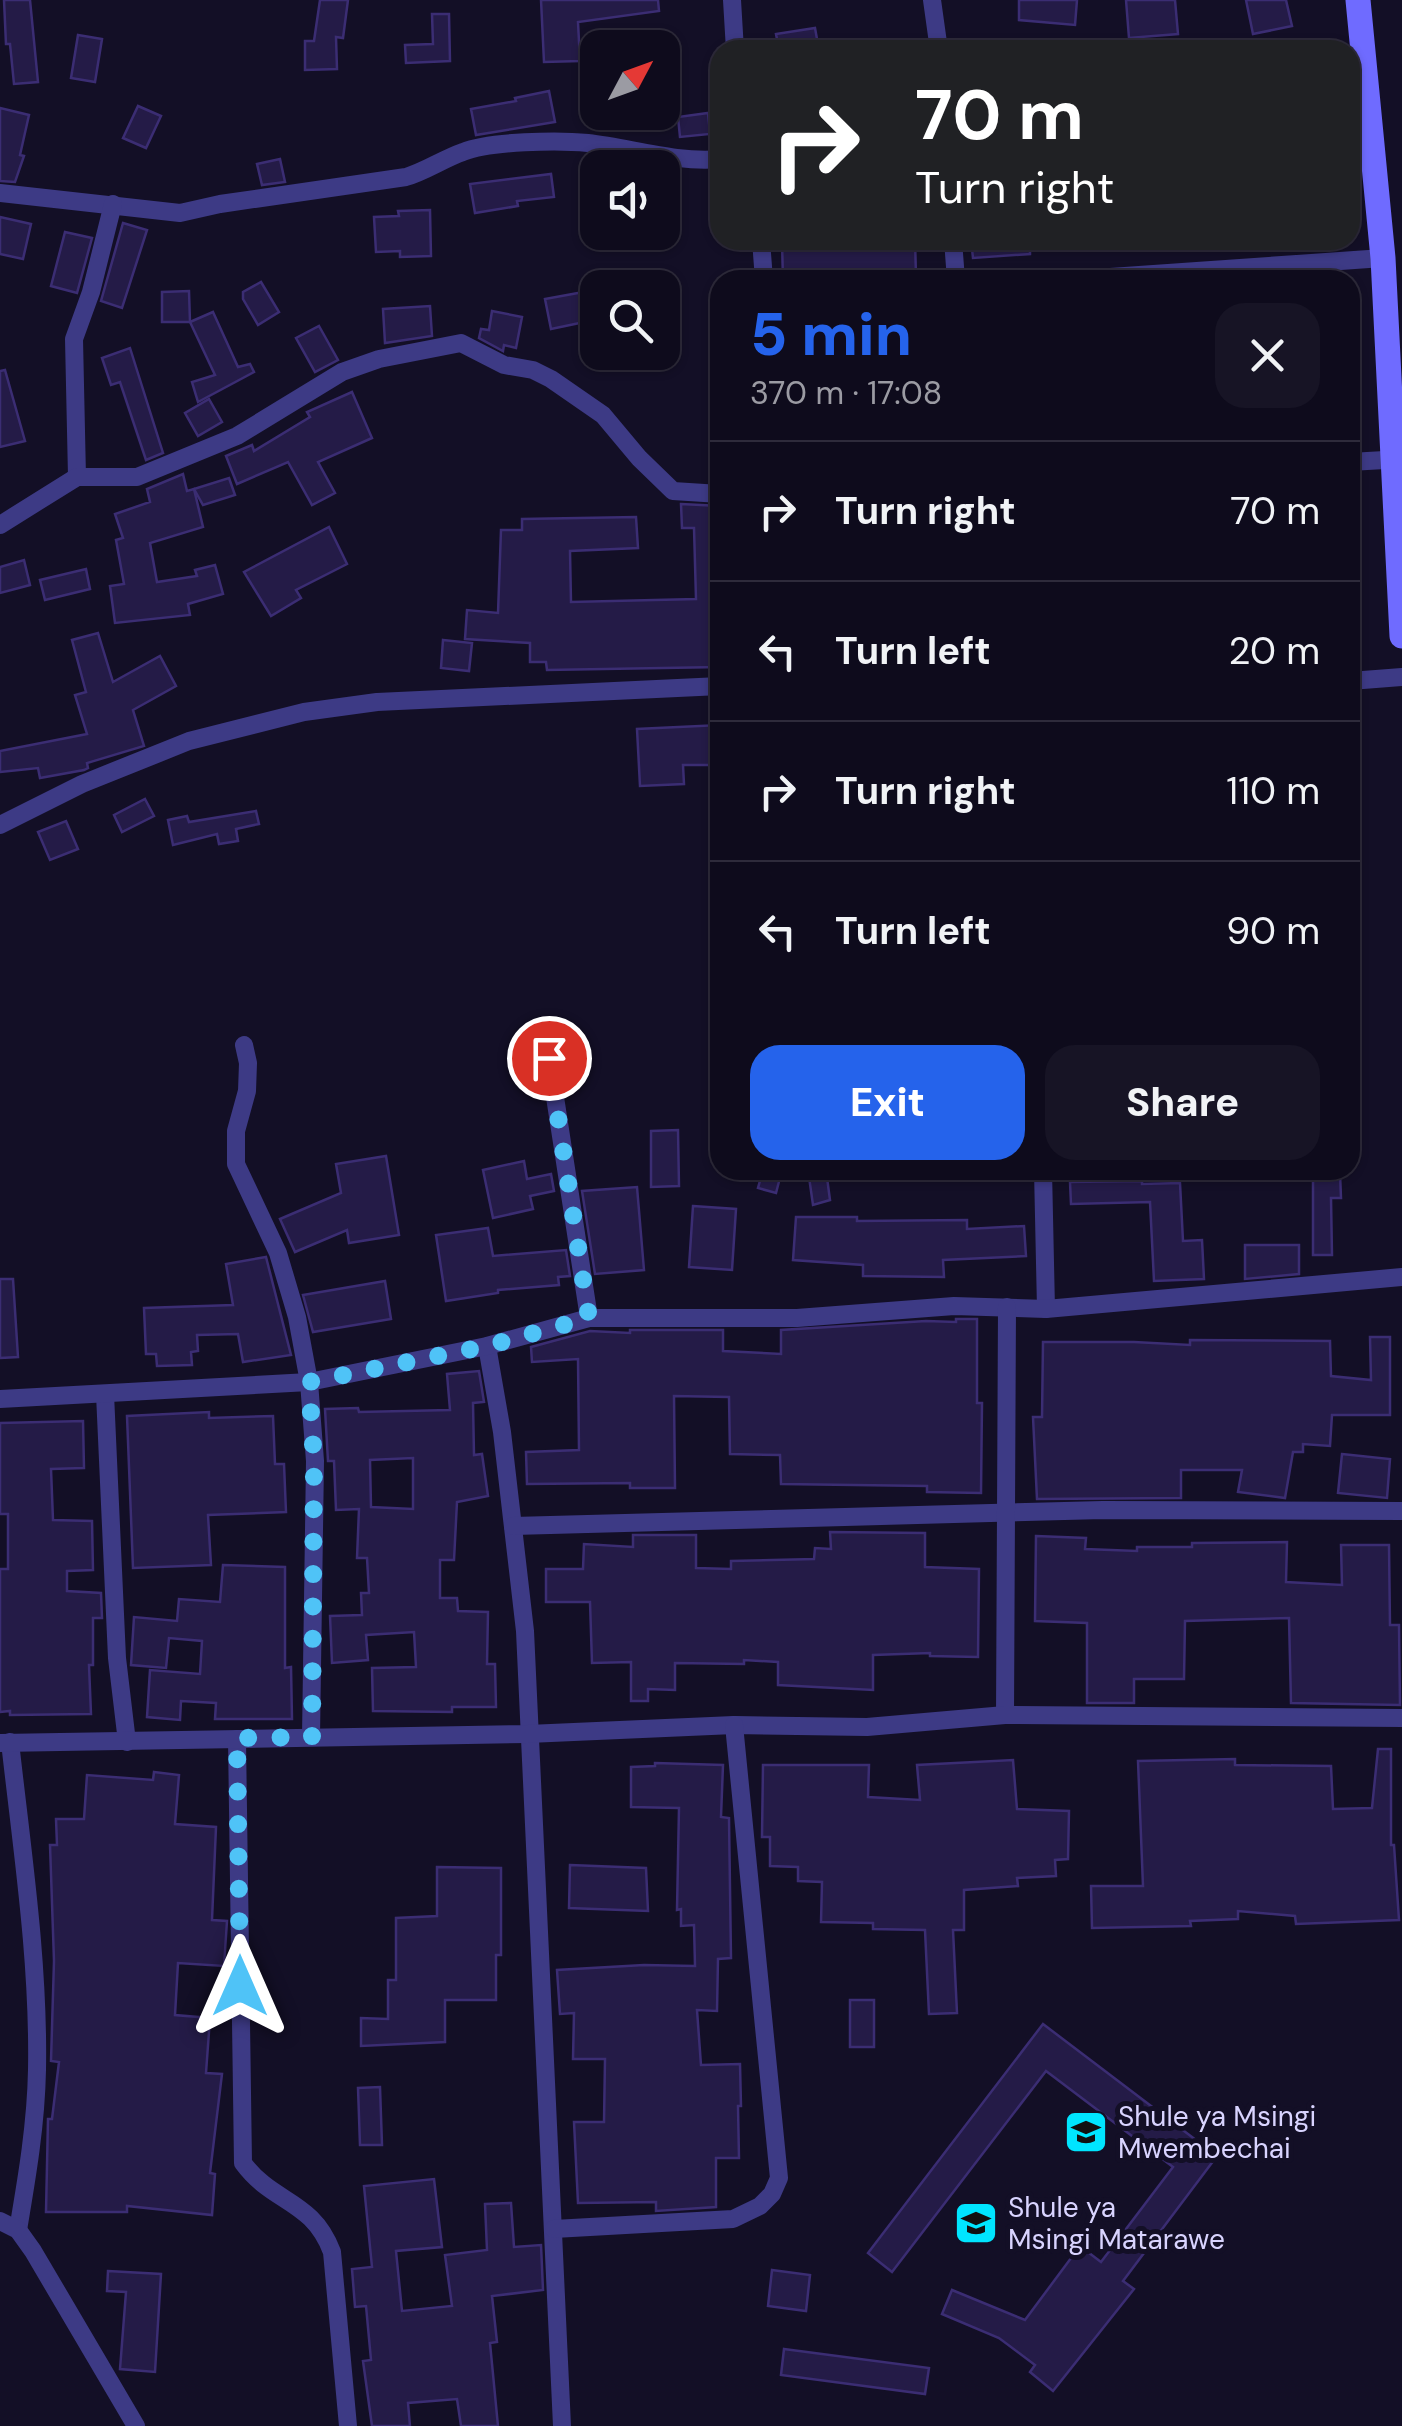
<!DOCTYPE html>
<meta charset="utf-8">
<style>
:root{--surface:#0e0b1c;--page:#171425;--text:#f1f3f6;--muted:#9b9ba3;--line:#2e2b3b;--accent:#2563eb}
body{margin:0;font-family:"DM Sans",sans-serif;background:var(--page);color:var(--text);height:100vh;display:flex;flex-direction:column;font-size:38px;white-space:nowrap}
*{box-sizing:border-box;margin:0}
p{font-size:32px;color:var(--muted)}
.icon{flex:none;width:55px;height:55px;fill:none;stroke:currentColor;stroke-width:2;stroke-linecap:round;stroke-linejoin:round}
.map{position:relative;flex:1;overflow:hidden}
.panel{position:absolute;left:710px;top:270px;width:650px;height:910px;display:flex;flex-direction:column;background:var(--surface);border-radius:30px;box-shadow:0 2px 8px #0004,0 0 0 2px var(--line)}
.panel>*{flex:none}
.guide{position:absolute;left:710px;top:40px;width:650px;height:210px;border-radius:30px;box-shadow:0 2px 8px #0004,0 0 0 2px var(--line);background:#202124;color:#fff;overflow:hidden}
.needle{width:65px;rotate:49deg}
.buttons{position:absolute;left:580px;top:30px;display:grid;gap:20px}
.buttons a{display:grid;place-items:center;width:100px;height:100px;border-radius:20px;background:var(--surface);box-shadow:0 2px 8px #0004,0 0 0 2px var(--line);font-size:50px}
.pin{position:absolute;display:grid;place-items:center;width:85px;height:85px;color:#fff;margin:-42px;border:5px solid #fff;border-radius:50%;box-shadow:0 2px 10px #0007}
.me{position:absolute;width:110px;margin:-55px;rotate:0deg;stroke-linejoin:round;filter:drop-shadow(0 0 8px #0008)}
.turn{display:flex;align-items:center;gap:35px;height:210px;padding:0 40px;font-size:45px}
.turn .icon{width:130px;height:130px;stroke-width:2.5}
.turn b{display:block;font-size:70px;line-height:85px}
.round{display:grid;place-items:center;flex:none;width:105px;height:105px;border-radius:30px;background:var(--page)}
.head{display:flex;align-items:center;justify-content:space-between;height:170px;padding:0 40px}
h1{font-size:60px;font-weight:800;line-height:75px;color:var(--accent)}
.action{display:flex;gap:20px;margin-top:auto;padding:20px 40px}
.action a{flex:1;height:115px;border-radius:30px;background:var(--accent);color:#fff;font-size:40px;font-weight:800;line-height:115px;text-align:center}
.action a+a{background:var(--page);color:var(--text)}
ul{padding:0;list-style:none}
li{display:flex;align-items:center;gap:30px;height:140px;padding:0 40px;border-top:2px solid var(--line)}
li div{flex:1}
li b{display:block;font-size:38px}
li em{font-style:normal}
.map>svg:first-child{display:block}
.building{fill:#241b47;stroke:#3b2d73;stroke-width:2.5;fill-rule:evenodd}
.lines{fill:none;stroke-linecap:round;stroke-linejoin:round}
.street{stroke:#3d3a85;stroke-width:18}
.secondary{stroke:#6f6bff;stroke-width:25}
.route{stroke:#4fc3f7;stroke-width:18;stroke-dasharray:0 32.4}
.labels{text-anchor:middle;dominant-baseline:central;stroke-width:10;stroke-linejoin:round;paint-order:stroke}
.poi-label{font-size:28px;fill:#d9d4ff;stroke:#130f26;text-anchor:start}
</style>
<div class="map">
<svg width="1402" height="2426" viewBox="0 0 1402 2426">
<rect width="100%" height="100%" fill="#130f26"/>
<g class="building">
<path d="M4 0H30L38 82 14 84 10 44H6Z"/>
<path d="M320 0H348L343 38 336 37 337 69 305 70V41H314Z"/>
<path d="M541 0H658L659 11 578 22 580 61 544 62Z"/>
<path d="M1019 0H1077L1075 25 1019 20Z"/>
<path d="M1126 0H1175L1178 34 1129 38Z"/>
<path d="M1246 0H1286L1292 26 1253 34Z"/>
<path d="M432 14H449L450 61 406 63 405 45 433 44Z"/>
<path d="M815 28 819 50H779L776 34Z"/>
<path d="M78 35 102 39 95 82 71 78Z"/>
<path d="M549 91 555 122 476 135 471 109 516 101 515 98Z"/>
<path d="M138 106 161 116 146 148 123 138Z"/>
<path d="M0 108 29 115 20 155 24 156 15 182 0 181Z"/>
<path d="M708 113 710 134 680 137 678 117Z"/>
<path d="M280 159 285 182 262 185 257 164Z"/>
<path d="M551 174 554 197 517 201 518 206 475 213 470 184Z"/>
<path d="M430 210 431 256 400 257V251L376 252 374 217 399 216 398 211Z"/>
<path d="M0 217 31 224 23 259 0 254Z"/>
<path d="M123 223 147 230 122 308 101 301Z"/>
<path d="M65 232 92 238 77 293 51 286Z"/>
<path d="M796 240H915L916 276 783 280 782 242Z"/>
<path d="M971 240H1030V254L973 258Z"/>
<path d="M261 282 279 312 258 325 243 299V292Z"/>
<path d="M189 291 190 322H162V292Z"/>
<path d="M589 291 594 320 551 329 545 299Z"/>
<path d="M430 306 432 336 385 343 383 309Z"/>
<path d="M492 311 522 317 516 348 504 345 503 351 479 338 481 329 489 330Z"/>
<path d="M213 312 238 367 250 364 254 372 198 402 192 382 215 375 190 322Z"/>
<path d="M319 326 338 360 315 372 296 338Z"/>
<path d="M130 348 163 453 146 460 120 382 111 385 102 358Z"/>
<path d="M5 370 25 441 0 447V371Z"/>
<path d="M352 392 372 438 318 462 335 493 312 505 288 462 237 484 226 456 252 445 254 451 310 417 307 412Z"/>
<path d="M209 399 222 422 198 436 185 413Z"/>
<path d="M183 474 187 491 194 489 203 527 150 543 157 582 197 576 195 570 215 565 223 594 188 604 190 615 115 623 110 586 124 584 116 540 123 538 115 514 150 502 147 489Z"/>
<path d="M229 478 235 495 203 505 194 489Z"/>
<path d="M681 504 720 506V667L547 670 546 662H530V643L465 639 467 610 498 613 501 530H522V519L636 517 638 548 570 551 571 602 696 599 694 528H682Z"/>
<path d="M329 527 347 564 296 590 301 598 271 616 244 572Z"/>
<path d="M24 560 30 585 0 593V567Z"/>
<path d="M86 569 90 589 45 600 40 580Z"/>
<path d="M98 633 113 682 160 656 176 686 133 710 144 746 87 763 88 768 84 770 40 778 38 768 0 772V751L87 734 75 695 86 692 72 640Z"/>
<path d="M443 640 472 643 469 671 441 668Z"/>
<path d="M720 725V765H683L684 784 640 786 637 729Z"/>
<path d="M145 799 154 816 122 832 114 815Z"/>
<path d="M256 811 259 824 236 829 238 841 219 844 217 834 173 845 168 820 187 816 189 822Z"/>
<path d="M66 821 78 849 50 860 38 832Z"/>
<path d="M678 1130 679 1186 651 1187V1131Z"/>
<path d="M386 1156 399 1235 349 1243 347 1230 295 1252 280 1219 341 1193 336 1164Z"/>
<path d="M524 1161 527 1179 551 1174 554 1191 530 1196 533 1209 493 1218 483 1170Z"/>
<path d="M763 1170H782L776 1193 758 1188Z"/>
<path d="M808 1170H826L830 1200 813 1205Z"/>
<path d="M1340 1173 1341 1198H1331L1332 1255H1313V1174Z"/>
<path d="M1142 1181V1184L1180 1183 1183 1241 1202 1240 1204 1279 1154 1281 1150 1202 1071 1204 1070 1182Z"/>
<path d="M637 1187 644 1270 595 1274 582 1191Z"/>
<path d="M693 1206 736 1209 732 1270 689 1267Z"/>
<path d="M796 1217H857V1221L967 1220V1229L1024 1226 1026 1256 943 1260 944 1277 863 1276V1265L793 1260Z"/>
<path d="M488 1228 493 1256 566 1250 570 1276 558 1277 559 1285 498 1290V1293L446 1301 436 1235Z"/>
<path d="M1245 1245H1299V1274L1245 1279Z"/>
<path d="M266 1257 291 1355 243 1362 238 1334 197 1335 198 1351 191 1352 192 1365 157 1366 156 1354H146L144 1308 233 1305 226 1264Z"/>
<path d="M0 1279H13L18 1357 0 1358Z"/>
<path d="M385 1281 391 1319 313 1332 303 1295Z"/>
<path d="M956 1319H977V1403H982L981 1493 927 1492V1486L781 1484 780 1455 730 1454 729 1397 674 1396 675 1488H630V1483L527 1484 526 1452 579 1450 578 1359 532 1362 531 1347 590 1331 630 1333V1330H723V1351L781 1354V1330L926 1321 956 1322Z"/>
<path d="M1370 1337H1390V1415H1332L1330 1446 1303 1444V1452H1293L1285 1498 1238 1492 1242 1470H1181V1498L1037 1499 1033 1417H1042L1043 1342H1134L1190 1345V1340L1330 1341 1331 1376 1371 1380Z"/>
<path d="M479 1371 484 1402 473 1403 474 1455 482 1454 488 1496 457 1502 454 1560H440V1598H457L458 1611 488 1612 487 1664H495L496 1707H452V1712L373 1711 372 1668 416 1667 414 1632 366 1635 368 1660 332 1663 330 1616 362 1615 361 1593H369L367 1558H357L359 1509 336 1510 334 1461H328L325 1409 358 1408 359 1412 450 1410 447 1374ZM413 1458V1509L371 1507 370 1460Z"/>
<path d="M209 1412V1418L273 1416 275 1464H284L286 1512 208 1515 211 1565 133 1568 127 1416Z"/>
<path d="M83 1421 84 1468 51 1469 53 1520 92 1521 93 1570 67 1571V1591L101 1593 102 1618H93V1665H89L91 1714 10 1715V1711L0 1712V1569H8V1514H0V1423Z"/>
<path d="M1342 1454 1390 1459 1387 1498 1338 1493Z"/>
<path d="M830 1532 925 1533V1567L979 1569 978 1657 930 1656V1653L873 1655V1690L778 1685V1662L744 1660V1664L675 1663V1690L648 1689V1701H631V1662L592 1663 590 1602H546V1569H583L584 1544 633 1547V1535H696V1568L731 1569V1561L814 1559 815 1548 831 1549Z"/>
<path d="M1036 1536 1086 1538 1085 1549 1137 1551V1547H1192V1543L1287 1542 1286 1582 1342 1585 1341 1545H1389L1390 1625H1399L1400 1705 1291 1703 1289 1618 1185 1621 1184 1679H1134V1703H1087V1623L1035 1621Z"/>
<path d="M223 1565 285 1567V1668L291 1667 292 1719H215L216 1703 181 1701 180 1720 147 1717 150 1670 200 1674 202 1641 169 1638 166 1668 131 1665 134 1617 177 1621 179 1599 220 1602Z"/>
<path d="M1378 1749H1391V1845H1394L1399 1920 1296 1924 1295 1916 1238 1911V1919L1190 1921 1191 1926 1092 1928 1091 1886H1143L1138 1761 1235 1759V1765L1331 1766 1333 1809 1372 1808Z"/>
<path d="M1013 1760 1017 1809 1069 1811 1068 1859 1055 1860 1056 1876 1017 1878 1018 1886 964 1890V1930H953L957 2013 929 2014 925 1930 873 1929V1923L821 1922 822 1882 798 1881V1867L770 1866V1837H762L763 1765H869L868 1797 920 1800 917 1765Z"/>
<path d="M655 1763 723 1765 721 1817 729 1818 731 1958 718 1959 717 2011 697 2010 701 2065 740 2064 741 2106H738L739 2158H716V2207L656 2211V2202L578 2203 574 2122H604L605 2059H573L574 2013 560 2014 557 1970 644 1965 695 1966 694 1925 681 1926V1909L677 1910 679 1808 631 1807V1767L655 1766Z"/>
<path d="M154 1772 179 1775 175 1824 216 1827 212 1920 227 1921 224 1966 178 1963 175 2015 210 2018 206 2073 222 2074 210 2173 215 2174 212 2215 127 2206V2212H46L48 2119H52L59 2062 51 2061 54 1961 50 1845H57L56 1819H84L87 1775 153 1780Z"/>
<path d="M570 1865 646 1868 648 1911 569 1908Z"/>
<path d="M437 1867 501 1868V1955H496V2000H445V2042L361 2046V2018L388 2019V1980H396V1918L437 1916Z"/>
<rect x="850" y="2000" width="24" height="47"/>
<path d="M1043 2024 1217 2156 1123 2281 1134 2289 1053 2391 1030 2372 1035 2365 999 2338 942 2314 952 2290 1025 2320 1080 2246 1101 2262 1173 2167 1046 2071 892 2272 868 2253Z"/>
<path d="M380 2087 382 2145H360L358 2088Z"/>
<path d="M434 2179 442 2247 396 2251 402 2311 452 2306 445 2255 487 2250 485 2204 511 2203 514 2247 541 2245 543 2290 492 2296 497 2342 490 2343 498 2426H461L457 2399 408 2403 410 2426H372L363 2361 371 2360 366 2306 355 2307 352 2269 372 2267 364 2186Z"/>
<path d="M772 2270 810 2275 806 2311 768 2306Z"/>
<path d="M108 2271 161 2274 155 2372 120 2369 126 2292 107 2291Z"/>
<path d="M784 2349 929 2368 925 2394 781 2375Z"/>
</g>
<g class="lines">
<g class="street">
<path d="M732 0 735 50"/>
<path d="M932 0 939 50"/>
<path d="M0 193 180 213 220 204 406 177C426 171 443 159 463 152 490 141 559 140 588 143 632 148 676 163 720 159"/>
<path d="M761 240 764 280"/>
<path d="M953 240 956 280"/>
<path d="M1067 280 1383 258"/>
<path d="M1350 462 1402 459"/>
<path d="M77 477 74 339 91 292 113 204"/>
<path d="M0 525 77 477H137L237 436 342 372 379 359 461 343 504 365 533 370 551 379 603 415 639 458 673 491 720 494"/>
<path d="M1350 681 1402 677"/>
<path d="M0 825 82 784 189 741 304 712 377 702 720 686"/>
<path d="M244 1045 248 1063 247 1091 236 1131V1164L278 1253 297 1317 309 1382 315 1461 311 1737"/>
<path d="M549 1058 589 1318"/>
<path d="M1043 1170 1046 1309"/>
<path d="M487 1346 502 1432 525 1631 562 2426"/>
<path d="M105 1394 117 1658 127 1742"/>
<path d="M0 1399 309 1382 487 1346 589 1318H797L954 1306 1046 1309 1402 1277"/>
<path d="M513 1526 1103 1510 1402 1511"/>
<path d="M1005 1715 1007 1307"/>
<path d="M237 1739 243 2163C273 2204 312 2199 332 2252L348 2426"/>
<path d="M10 1742C22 1850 39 1961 37 2070 36 2124 27 2177 18 2230"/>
<path d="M0 1743 528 1734 734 1725 867 1727 1005 1715 1402 1718"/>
<path d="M0 2221 18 2230 33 2251 136 2426"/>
<path d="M554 2229 733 2219 760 2206 772 2194 779 2178 734 1725"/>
</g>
<path class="secondary" d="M1358 0 1383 258 1402 636"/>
</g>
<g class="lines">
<path class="route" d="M240 1986 237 1738 312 1737 314 1461 309 1382 487 1346 589 1318 549 1058"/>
</g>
<defs>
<g id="school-square" transform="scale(2.25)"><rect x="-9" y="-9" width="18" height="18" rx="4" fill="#00e5ff" stroke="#130f26"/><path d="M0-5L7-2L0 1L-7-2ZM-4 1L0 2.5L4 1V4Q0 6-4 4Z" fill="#111"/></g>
</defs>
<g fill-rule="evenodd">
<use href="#school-square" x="1086" y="2132"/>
<use href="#school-square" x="976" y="2223"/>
</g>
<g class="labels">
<g class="poi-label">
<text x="1118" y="2116">Shule ya Msingi<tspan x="1118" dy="32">Mwembechai</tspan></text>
<text x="1008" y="2207">Shule ya<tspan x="1008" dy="32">Msingi Matarawe</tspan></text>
</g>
</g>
</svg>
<div class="buttons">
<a><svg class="needle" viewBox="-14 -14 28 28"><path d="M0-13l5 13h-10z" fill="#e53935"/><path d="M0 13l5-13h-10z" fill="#9b9ba3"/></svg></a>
<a><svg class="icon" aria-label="sound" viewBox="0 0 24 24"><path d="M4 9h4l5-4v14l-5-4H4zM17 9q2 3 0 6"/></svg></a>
<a><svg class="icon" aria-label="search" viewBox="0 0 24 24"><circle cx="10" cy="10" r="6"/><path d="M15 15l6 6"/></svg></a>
</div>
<div class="pin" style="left:549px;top:1058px;background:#d93025"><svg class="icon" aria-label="arrive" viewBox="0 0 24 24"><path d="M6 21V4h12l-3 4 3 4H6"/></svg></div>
<svg class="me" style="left:240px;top:1986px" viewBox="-20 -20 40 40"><path d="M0-17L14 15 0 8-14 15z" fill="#4fc3f7" stroke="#fff" stroke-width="4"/></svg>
<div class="guide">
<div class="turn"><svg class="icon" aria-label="right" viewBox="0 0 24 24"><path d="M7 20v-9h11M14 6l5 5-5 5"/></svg><div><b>70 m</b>Turn right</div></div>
</div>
<section class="panel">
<div class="head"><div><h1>5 min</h1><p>370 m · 17:08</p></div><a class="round"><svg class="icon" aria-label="close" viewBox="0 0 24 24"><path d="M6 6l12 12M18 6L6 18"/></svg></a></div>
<ul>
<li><svg class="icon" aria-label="right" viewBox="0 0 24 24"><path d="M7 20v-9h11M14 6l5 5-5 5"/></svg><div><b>Turn right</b></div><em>70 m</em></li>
<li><svg class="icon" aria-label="left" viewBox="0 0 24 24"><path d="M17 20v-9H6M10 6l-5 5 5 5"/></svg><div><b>Turn left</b></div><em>20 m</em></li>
<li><svg class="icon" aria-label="right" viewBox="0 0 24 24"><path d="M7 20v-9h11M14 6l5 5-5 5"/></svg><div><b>Turn right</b></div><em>110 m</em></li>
<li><svg class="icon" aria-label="left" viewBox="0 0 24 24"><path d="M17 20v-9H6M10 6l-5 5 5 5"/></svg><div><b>Turn left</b></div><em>90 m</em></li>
</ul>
<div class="action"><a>Exit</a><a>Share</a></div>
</section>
</div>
